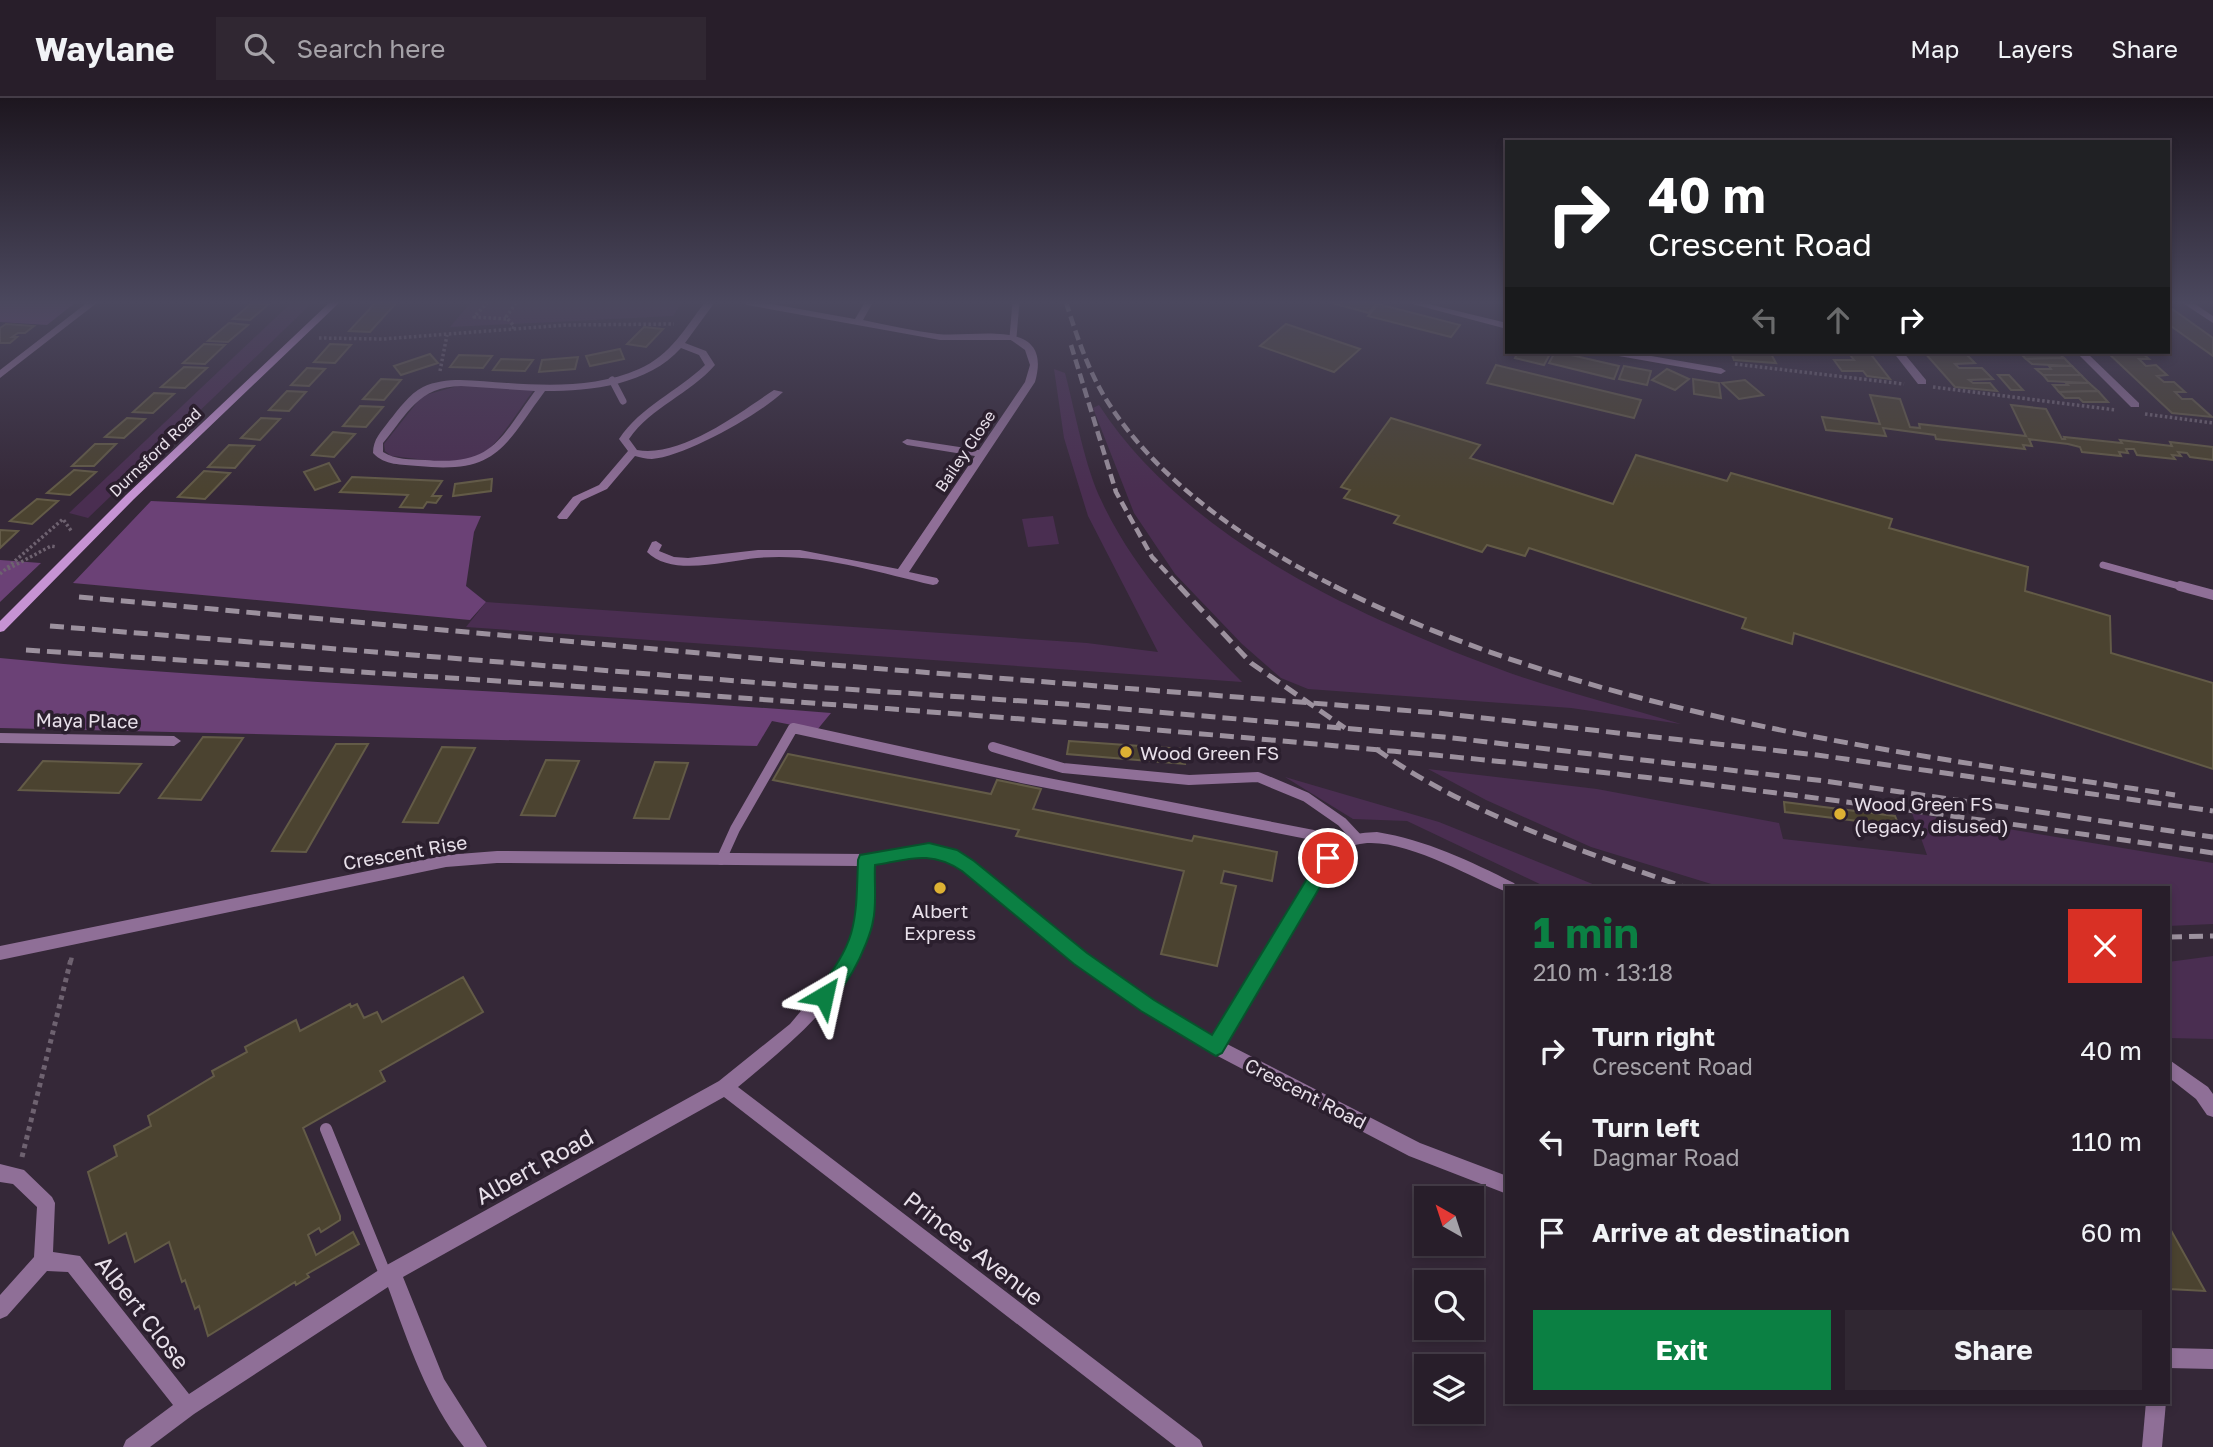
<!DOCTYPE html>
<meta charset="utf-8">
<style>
:root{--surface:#281e2a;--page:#302732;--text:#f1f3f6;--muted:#a5a2a8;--line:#443c47;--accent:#0b8043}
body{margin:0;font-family:"Golos Text",sans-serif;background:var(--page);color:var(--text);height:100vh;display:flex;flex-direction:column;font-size:26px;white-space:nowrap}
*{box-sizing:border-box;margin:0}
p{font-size:23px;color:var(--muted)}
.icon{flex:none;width:38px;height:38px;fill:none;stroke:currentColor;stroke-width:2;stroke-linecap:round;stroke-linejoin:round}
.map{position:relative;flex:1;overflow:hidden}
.details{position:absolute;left:1505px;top:788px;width:665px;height:518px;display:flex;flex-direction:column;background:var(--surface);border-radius:0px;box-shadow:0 4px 10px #0003,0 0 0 2px var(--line)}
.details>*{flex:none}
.hud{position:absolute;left:1505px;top:42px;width:665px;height:214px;border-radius:0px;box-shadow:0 4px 10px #0003,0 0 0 2px var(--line);background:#202124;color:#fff;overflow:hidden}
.needle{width:46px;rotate:321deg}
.tools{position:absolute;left:1414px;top:1088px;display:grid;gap:14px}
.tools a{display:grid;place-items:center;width:70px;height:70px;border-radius:0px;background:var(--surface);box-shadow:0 4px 10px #0003,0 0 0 2px var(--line);font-size:35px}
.pin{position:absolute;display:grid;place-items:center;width:60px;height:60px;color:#fff;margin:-30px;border:4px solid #fff;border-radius:50%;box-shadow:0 2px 7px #0007}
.me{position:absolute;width:77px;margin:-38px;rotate:36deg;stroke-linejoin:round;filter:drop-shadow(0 0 5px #0008)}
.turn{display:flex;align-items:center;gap:24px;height:147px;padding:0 28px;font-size:32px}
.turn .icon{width:91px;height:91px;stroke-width:2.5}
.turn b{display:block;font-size:49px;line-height:60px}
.lanes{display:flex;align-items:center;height:66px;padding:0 28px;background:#0003;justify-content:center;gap:35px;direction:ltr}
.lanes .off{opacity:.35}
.round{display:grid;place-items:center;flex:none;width:74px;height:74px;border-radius:0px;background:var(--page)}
.summary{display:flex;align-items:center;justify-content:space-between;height:119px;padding:0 28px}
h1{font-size:42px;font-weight:700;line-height:52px;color:var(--accent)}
.primary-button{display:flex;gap:14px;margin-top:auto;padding:14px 28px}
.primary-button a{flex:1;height:80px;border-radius:0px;background:var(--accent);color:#fff;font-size:28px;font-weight:700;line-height:80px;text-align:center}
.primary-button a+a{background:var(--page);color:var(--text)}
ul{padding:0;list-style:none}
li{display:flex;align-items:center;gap:21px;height:91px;padding:0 28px}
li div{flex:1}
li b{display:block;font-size:26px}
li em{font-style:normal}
header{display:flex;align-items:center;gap:42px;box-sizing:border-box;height:98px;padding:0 35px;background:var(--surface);border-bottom:2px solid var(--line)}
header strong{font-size:33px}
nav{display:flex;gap:38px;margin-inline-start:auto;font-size:24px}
.search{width:490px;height:63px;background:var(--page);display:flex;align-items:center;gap:18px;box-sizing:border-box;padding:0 24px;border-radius:0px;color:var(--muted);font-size:26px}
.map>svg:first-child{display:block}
.green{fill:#4a2e51}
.forest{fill:#6b4176}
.building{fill:#4b4330;stroke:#635b47;stroke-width:2}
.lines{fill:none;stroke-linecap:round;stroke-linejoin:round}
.path-far2{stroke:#6e6270;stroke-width:3.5;stroke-dasharray:2.5 2.5;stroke-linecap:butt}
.path-far1{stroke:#6e6270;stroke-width:4.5;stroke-dasharray:3.5 3.5;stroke-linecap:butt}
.path{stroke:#6e6270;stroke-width:5;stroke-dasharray:4.5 4.5;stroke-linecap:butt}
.service-far2{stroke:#8f6f97;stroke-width:7}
.service-far1{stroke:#8f6f97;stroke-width:10}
.service{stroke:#8f6f97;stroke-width:12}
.minor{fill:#8f6f97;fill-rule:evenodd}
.secondary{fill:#c693d3;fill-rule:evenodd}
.rail-far1{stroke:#9c919e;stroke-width:4.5;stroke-dasharray:10 5;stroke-linecap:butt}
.rail{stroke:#9c919e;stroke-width:5;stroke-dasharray:14 7;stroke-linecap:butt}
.route{fill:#0b8043;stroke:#07532c;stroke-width:2}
.poi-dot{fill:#ddb133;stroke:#2b1f2e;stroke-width:2.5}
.labels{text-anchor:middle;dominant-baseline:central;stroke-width:7;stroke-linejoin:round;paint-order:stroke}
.far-street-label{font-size:16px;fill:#e8e0ea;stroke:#2b1f2e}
.street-label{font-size:19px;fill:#e8e0ea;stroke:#2b1f2e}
.poi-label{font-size:19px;fill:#e8e0ea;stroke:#2b1f2e;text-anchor:start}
.near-street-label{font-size:23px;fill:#e8e0ea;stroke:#2b1f2e}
</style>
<header>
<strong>Waylane</strong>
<div class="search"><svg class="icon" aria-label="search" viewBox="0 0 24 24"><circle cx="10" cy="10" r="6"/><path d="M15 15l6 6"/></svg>Search here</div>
<nav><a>Map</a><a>Layers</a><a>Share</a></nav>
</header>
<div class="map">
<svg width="2213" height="1349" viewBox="0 0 2213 1349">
<rect width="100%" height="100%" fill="#352838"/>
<g class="green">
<path d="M292 204H313L88 420 69 415Z"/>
<path d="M471 204H682L673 218 450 229Z"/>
<path d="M1054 271 1065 275C1075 313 1085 370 1102 404 1135 474 1188 529 1242 584L466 529 486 504 1087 545 1158 554 1088 418 1064 340Z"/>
<path d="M461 287 534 292C520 309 497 350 478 359 457 369 415 360 391 358L385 353 384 346 422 298Z"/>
<path d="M1099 307C1185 439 1351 515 1494 569 1554 592 1619 607 1681 626L1571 610 1308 591 1281 580 1242 546 1175 476 1134 415 1093 310Z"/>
<path d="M1053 418 1059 446 1028 449 1022 421Z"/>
<path d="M1428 671 1597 691 1779 725 1783 741 1927 757 1912 715 2213 765V826L2168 828V789H1721L1591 749 1486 702Z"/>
<path d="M1285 679 1439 724 1600 789H1546L1407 723 1353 721Z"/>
<path d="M2213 858V941L2168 940V864Z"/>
</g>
<g class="forest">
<path d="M0 204H76L47 227 0 224Z"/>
<path d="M151 403 481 418 474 434 466 488 486 504 470 522 73 485Z"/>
<path d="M0 462 41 465 0 504Z"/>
<path d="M0 560C276 587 554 593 831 615L817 632 772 623 757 648 0 630Z"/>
</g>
<g class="building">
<path d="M376 204H397L370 234 349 233Z"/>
<path d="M1328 204H1378L1369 215Z"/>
<path d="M252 205 269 206 250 222 233 221Z"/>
<path d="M1378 206 1460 227 1451 239 1368 218Z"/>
<path d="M2168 208 2213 240V258L2168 226Z"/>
<path d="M229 225 248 227 228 244 208 243Z"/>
<path d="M6 226 34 228 25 235H18L12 239H17L10 245H0V230Z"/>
<path d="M1286 226 1360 251 1334 274 1260 248Z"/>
<path d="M644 229 663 231 646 249 627 246Z"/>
<path d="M204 246 225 247 205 266 183 265Z"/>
<path d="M330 246 351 247 335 265 314 264Z"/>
<path d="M620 251 624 261 590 268 586 258Z"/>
<path d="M1518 254H1551L1544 267 1515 260Z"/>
<path d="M1555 254H1558L1619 268 1614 281 1549 265Z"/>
<path d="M1731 254H1770L1776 265 1734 262Z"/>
<path d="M1820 254H1869L1890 281 1867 278 1863 273H1842L1834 262H1854L1850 257H1823Z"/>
<path d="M1924 254H1964L1975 265 1955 266 1959 270H1982L1993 281 1969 282 1973 285H1990L1997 293 1955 289Z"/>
<path d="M2035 254H2057L2064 260 2026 261 2020 255Z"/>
<path d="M2107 254H2141L2149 261H2139L2146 268 2156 267 2167 277 2157 278 2164 284H2174L2185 294H2175L2182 301H2192L2212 319 2172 315Z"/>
<path d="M430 256 438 265 401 277 394 268Z"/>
<path d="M459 257 492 258 483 270 450 269Z"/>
<path d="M578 259 575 271 539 274 542 262Z"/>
<path d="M2064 260 2072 268 2032 266 2026 261Z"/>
<path d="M501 261 533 262 525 273 493 272Z"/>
<path d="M1496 267 1641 302 1634 320 1487 285Z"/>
<path d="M1624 268 1651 273 1647 287 1619 281Z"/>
<path d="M2049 268H2072L2081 277H2043L2036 271H2051Z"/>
<path d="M184 269 207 270 185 290 161 289Z"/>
<path d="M307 270 325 271 309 288 291 287Z"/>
<path d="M1667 271 1689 281 1675 292 1652 282Z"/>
<path d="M1998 277H2009L2023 292H2011Z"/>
<path d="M2043 277H2081L2089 285 2048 283Z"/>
<path d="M381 281 401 282 384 302 363 301Z"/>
<path d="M1693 281 1719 285 1721 300 1694 296Z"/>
<path d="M1745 282 1763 297 1739 301 1722 285Z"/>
<path d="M2066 285H2089L2098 293 2059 294 2053 287H2068Z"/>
<path d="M287 293 306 294 289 313 269 312Z"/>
<path d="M2098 293 2108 304H2083L2079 300H2065L2059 294Z"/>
<path d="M154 295 174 296 153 315 133 314Z"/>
<path d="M1870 297 1900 301 1910 329 1920 330 1919 326 2026 338 2011 307 2046 311 2062 341H2065L2064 339 2122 345 2120 342 2172 348 2170 344 2213 349V362L2190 359 2187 355 2178 354 2181 358 2172 357 2175 361 2137 357 2134 351H2126L2128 355 2119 354 2121 358 2082 354 2080 349 2068 346 2029 341 2032 348 2023 347 2025 351 1936 341 1935 337 1883 330 1886 338 1826 332 1822 319 1880 326Z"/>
<path d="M360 308 383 309 366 329 343 328Z"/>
<path d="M127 320 145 321 124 340 105 339Z"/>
<path d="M261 320 280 321 260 342 241 340Z"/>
<path d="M1391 320 1480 347 1470 360 1613 406 1636 357 1727 383 1731 375 1892 421 1889 430 2028 469 2025 493 2110 518 2111 555 2213 585V671L1794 535 1792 546 1742 530 1746 520 1529 450 1525 458 1487 447 1482 454 1394 425 1399 418 1344 400 1350 392 1341 389Z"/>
<path d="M333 334 355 336 334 359 312 357Z"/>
<path d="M95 346H116L94 368H72Z"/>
<path d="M229 347 254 348 235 370 208 369Z"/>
<path d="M329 365 340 383 315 392 304 374Z"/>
<path d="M74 372 96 374 70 397 47 395Z"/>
<path d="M204 373 230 375 205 401 178 399Z"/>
<path d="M352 379 442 383 432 398H441L436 405 427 404 423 410 400 409 408 397 340 394Z"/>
<path d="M492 381 491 393 453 398 455 386Z"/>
<path d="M37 401 58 403 32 426 10 423Z"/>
<path d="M0 432 18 433 0 450Z"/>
<path d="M203 639 243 640 201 702 159 700Z"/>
<path d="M1069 643 1183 651 1185 666 1067 656Z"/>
<path d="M336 646H368L306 754 272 753Z"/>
<path d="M442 649 475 650 438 725 403 724Z"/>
<path d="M788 656 991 696 997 682 1041 691 1033 711 1192 743 1194 738 1277 754 1272 783 1224 773 1221 785 1236 788 1217 868 1161 856 1184 773 1016 738 1019 732 773 682Z"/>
<path d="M546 662 579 663 555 718 521 717Z"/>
<path d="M43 663 141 666 119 695 19 692Z"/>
<path d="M655 664 688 665 669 721 634 720Z"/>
<path d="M1784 704 1895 718 1899 728 1785 714Z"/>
<path d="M463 879 483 914 380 973 385 983 303 1030 340 1118V1122L321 1134 319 1130 308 1137 316 1157 353 1134 359 1146 307 1176 309 1179 296 1187 295 1184 208 1238 199 1208 195 1211 185 1182 182 1184 169 1144 135 1164 126 1135 109 1145 88 1074 117 1058 114 1048 151 1028 148 1018 214 978 212 973 247 954 245 949 296 922 300 933 350 906 351 909 357 906 364 920 377 914 382 924Z"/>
<path d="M2168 1127 2205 1193 2169 1191Z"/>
</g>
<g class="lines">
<g class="path-far2">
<path d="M488 204 474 219 508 221"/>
<path d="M513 231 514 228 506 219 517 204"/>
<path d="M319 240 383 241 566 227 674 226"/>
<path d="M1735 266 1904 286"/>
<path d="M440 273 447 237"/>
<path d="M1933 289 2116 312"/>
<path d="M2145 316 2213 325"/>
<path d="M8 471 51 448 57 449"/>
<path d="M0 476 63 421 72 434"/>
</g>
<path class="path-far1" d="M71 863 72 857"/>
<path class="path" d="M22 1059 71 861"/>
<g class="service-far2">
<path d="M1013 239 1016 204"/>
<path d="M612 282 623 303"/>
<path d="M2103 467 2186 490"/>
</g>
<g class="service-far1">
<path d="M2180 488 2213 497"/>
<path d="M993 649 1063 670 1189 682 1258 679 1306 699 1342 724 1357 740"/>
<path d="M721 762 735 731 793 630 1022 680 1313 737 1339 748"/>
</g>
<path class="service" d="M326 1031 386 1178"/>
<g class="minor">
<path d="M88 204H98L0 280V272Z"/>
<path d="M705 204H715L685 245 706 253 715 267C690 296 651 309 629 341L637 352C681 360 739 315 774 292L783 294C759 317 684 359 652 361 646 361 640 359 635 358L607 391 581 403 567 421H559L557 419 573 399 599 387 628 353 619 341C641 308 677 294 705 267L699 257 681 250C648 287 592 293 545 293 503 350 497 376 418 368 401 366 385 368 373 355 373 341 381 334 389 323 399 311 409 296 423 289 449 277 480 284 507 285 551 288 598 289 639 271 671 257 685 230 705 204ZM461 288 535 293C499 342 493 368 425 362 411 361 395 362 383 354V345C408 315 418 289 461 288Z"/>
<path d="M742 204H761L855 221 865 204H873L863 222C888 227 913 233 938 236 975 240 1054 218 1035 284L909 474 937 480 939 483 937 486 933 487C876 474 816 454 757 460 726 463 671 479 647 454L652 444 656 443 662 447 659 453 674 459 688 460 758 452H800L898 471 975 358 907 347 902 344 907 341 979 352 1025 284 1030 267 1025 252 1011 242H940L747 207Z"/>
<path d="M1405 204H1420L1507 225V231Z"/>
<path d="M2181 204H2192L2213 218V225Z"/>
<path d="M1608 254H1628L1721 270 1726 273 1721 276 1613 257Z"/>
<path d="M1893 254H1903L1926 282V286H1918Z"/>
<path d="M2076 254H2086L2139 305V309H2131Z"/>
<path d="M0 635 174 638 181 643 174 648 0 645Z"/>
<path d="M1377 734C1426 742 1470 763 1514 785L1517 789H1507V794C1469 779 1383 726 1344 752 1340 755 1337 760 1333 764L1227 946 1420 1045 1507 1078V1096L1409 1058 1210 954 1141 912 1074 866 963 772C930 749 910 760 873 767 873 785 877 808 872 826 852 897 792 944 738 989L1200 1342 1203 1349H1176L724 999 403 1179 444 1281 487 1349H464C427 1302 408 1244 388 1189L194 1316 150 1349H123L126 1342 173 1307 68 1174 47 1173 7 1218 0 1221V1197L34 1159 37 1109 13 1086 0 1084V1066L24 1072 52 1099 55 1105 53 1154 80 1158 189 1296 385 1168 719 983 790 926 832 876 847 851 857 823 858 768 497 765 446 769 0 862V848L446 757 497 753 866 756 929 745 957 753 1086 856 1153 902 1213 938 1323 756C1338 738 1355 735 1377 734Z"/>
<path d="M2168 961 2208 989 2213 996V1019L2207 1017 2196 1001 2168 979Z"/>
<path d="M2168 1250 2213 1251V1271L2168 1270Z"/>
<path d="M2146 1304H2166L2162 1349H2142Z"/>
</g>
<path class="secondary" d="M330 204H340L134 401 4 533 0 534V523L126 397Z"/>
<g class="rail-far1">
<path d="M1066 204C1076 236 1087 269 1104 298 1156 384 1250 446 1338 490"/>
<path d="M1071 247 1116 394 1152 459 1181 490"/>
</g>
<g class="rail">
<path d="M1179 488 1251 565 1345 630"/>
<path d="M1334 488C1593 618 1892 653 2175 697"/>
<path d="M79 499 820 566 1438 615 1817 657 2213 713"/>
<path d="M50 528 800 588 1066 606 1444 639 1825 683 2213 739"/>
<path d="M26 552C481 582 937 610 1391 653 1666 678 1940 715 2213 755"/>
<path d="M1376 651C1469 717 1578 751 1684 789"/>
<path d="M2168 839 2213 838"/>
</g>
</g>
<linearGradient id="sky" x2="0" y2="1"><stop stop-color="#1d161f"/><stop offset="0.52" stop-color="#4b485e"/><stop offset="1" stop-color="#4b485e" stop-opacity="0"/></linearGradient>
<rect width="2213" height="393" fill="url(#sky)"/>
<path class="route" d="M929 745 957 752 974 763 1087 855 1154 902 1212 937 1322 756H1334L1337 760 1222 955 1216 958 1141 913 1074 866 962 773C931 752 910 761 875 767 874 785 877 806 873 823 870 843 840 912 817 903L815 898 817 892C858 845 856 821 858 762L860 757Z"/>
<g class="poi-dot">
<circle cx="1126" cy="654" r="7"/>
<circle cx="1840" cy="716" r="7"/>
<circle cx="940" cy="790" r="7"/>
</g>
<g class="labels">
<g class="far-street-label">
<text transform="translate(965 353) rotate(-56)">Bailey Close</text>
<text transform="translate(155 354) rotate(-44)">Durnsford Road</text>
</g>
<g class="street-label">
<text transform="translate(87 622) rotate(1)">Maya Place</text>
<text transform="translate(405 754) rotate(-10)">Crescent Rise</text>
<text transform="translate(1306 995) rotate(27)">Crescent Road</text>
</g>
<g class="poi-label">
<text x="1140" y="654">Wood Green FS</text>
<text x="1854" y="705">Wood Green FS<tspan x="1854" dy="22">(legacy, disused)</tspan></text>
<text x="940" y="812" text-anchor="middle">Albert<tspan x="940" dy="22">Express</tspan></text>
</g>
<g class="near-street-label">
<text transform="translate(534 1068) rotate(-29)">Albert Road</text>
<text transform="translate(974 1150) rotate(38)">Princes Avenue</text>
<text transform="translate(143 1214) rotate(52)">Albert Close</text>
</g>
</g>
</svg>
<div class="tools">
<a><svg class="needle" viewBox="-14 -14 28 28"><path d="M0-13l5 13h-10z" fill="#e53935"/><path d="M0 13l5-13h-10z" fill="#a5a2a8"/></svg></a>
<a><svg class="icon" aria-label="search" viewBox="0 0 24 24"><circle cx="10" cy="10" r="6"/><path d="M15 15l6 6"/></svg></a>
<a><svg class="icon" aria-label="layers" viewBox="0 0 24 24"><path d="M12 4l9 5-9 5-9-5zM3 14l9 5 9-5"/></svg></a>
</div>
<div class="pin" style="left:1328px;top:760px;background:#d93025"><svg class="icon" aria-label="arrive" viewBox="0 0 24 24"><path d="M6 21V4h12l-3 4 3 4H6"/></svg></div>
<svg class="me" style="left:824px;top:898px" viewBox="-20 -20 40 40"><path d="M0-17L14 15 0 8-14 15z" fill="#0b8043" stroke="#fff" stroke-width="4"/></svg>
<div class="hud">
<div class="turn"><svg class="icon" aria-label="right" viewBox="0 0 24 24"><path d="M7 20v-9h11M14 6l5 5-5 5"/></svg><div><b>40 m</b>Crescent Road</div></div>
<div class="lanes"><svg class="icon off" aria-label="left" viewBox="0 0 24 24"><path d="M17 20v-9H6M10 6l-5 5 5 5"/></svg><svg class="icon off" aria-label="ahead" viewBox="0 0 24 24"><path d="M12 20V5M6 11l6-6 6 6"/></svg><svg class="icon" aria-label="right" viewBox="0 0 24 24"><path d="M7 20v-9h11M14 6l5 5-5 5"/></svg></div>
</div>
<section class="details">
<div class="summary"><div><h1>1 min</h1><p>210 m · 13:18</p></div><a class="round" style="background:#d93025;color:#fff"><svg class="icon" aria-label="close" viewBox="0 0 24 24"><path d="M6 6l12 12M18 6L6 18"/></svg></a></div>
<ul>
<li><svg class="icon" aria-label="right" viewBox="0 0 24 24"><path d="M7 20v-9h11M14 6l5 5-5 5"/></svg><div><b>Turn right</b><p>Crescent Road</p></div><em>40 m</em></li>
<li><svg class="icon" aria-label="left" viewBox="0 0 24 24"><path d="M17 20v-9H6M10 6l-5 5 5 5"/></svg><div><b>Turn left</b><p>Dagmar Road</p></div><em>110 m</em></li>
<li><svg class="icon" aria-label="arrive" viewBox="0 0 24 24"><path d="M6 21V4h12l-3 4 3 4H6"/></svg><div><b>Arrive at destination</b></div><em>60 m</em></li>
</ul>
<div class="primary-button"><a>Exit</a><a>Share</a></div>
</section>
</div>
